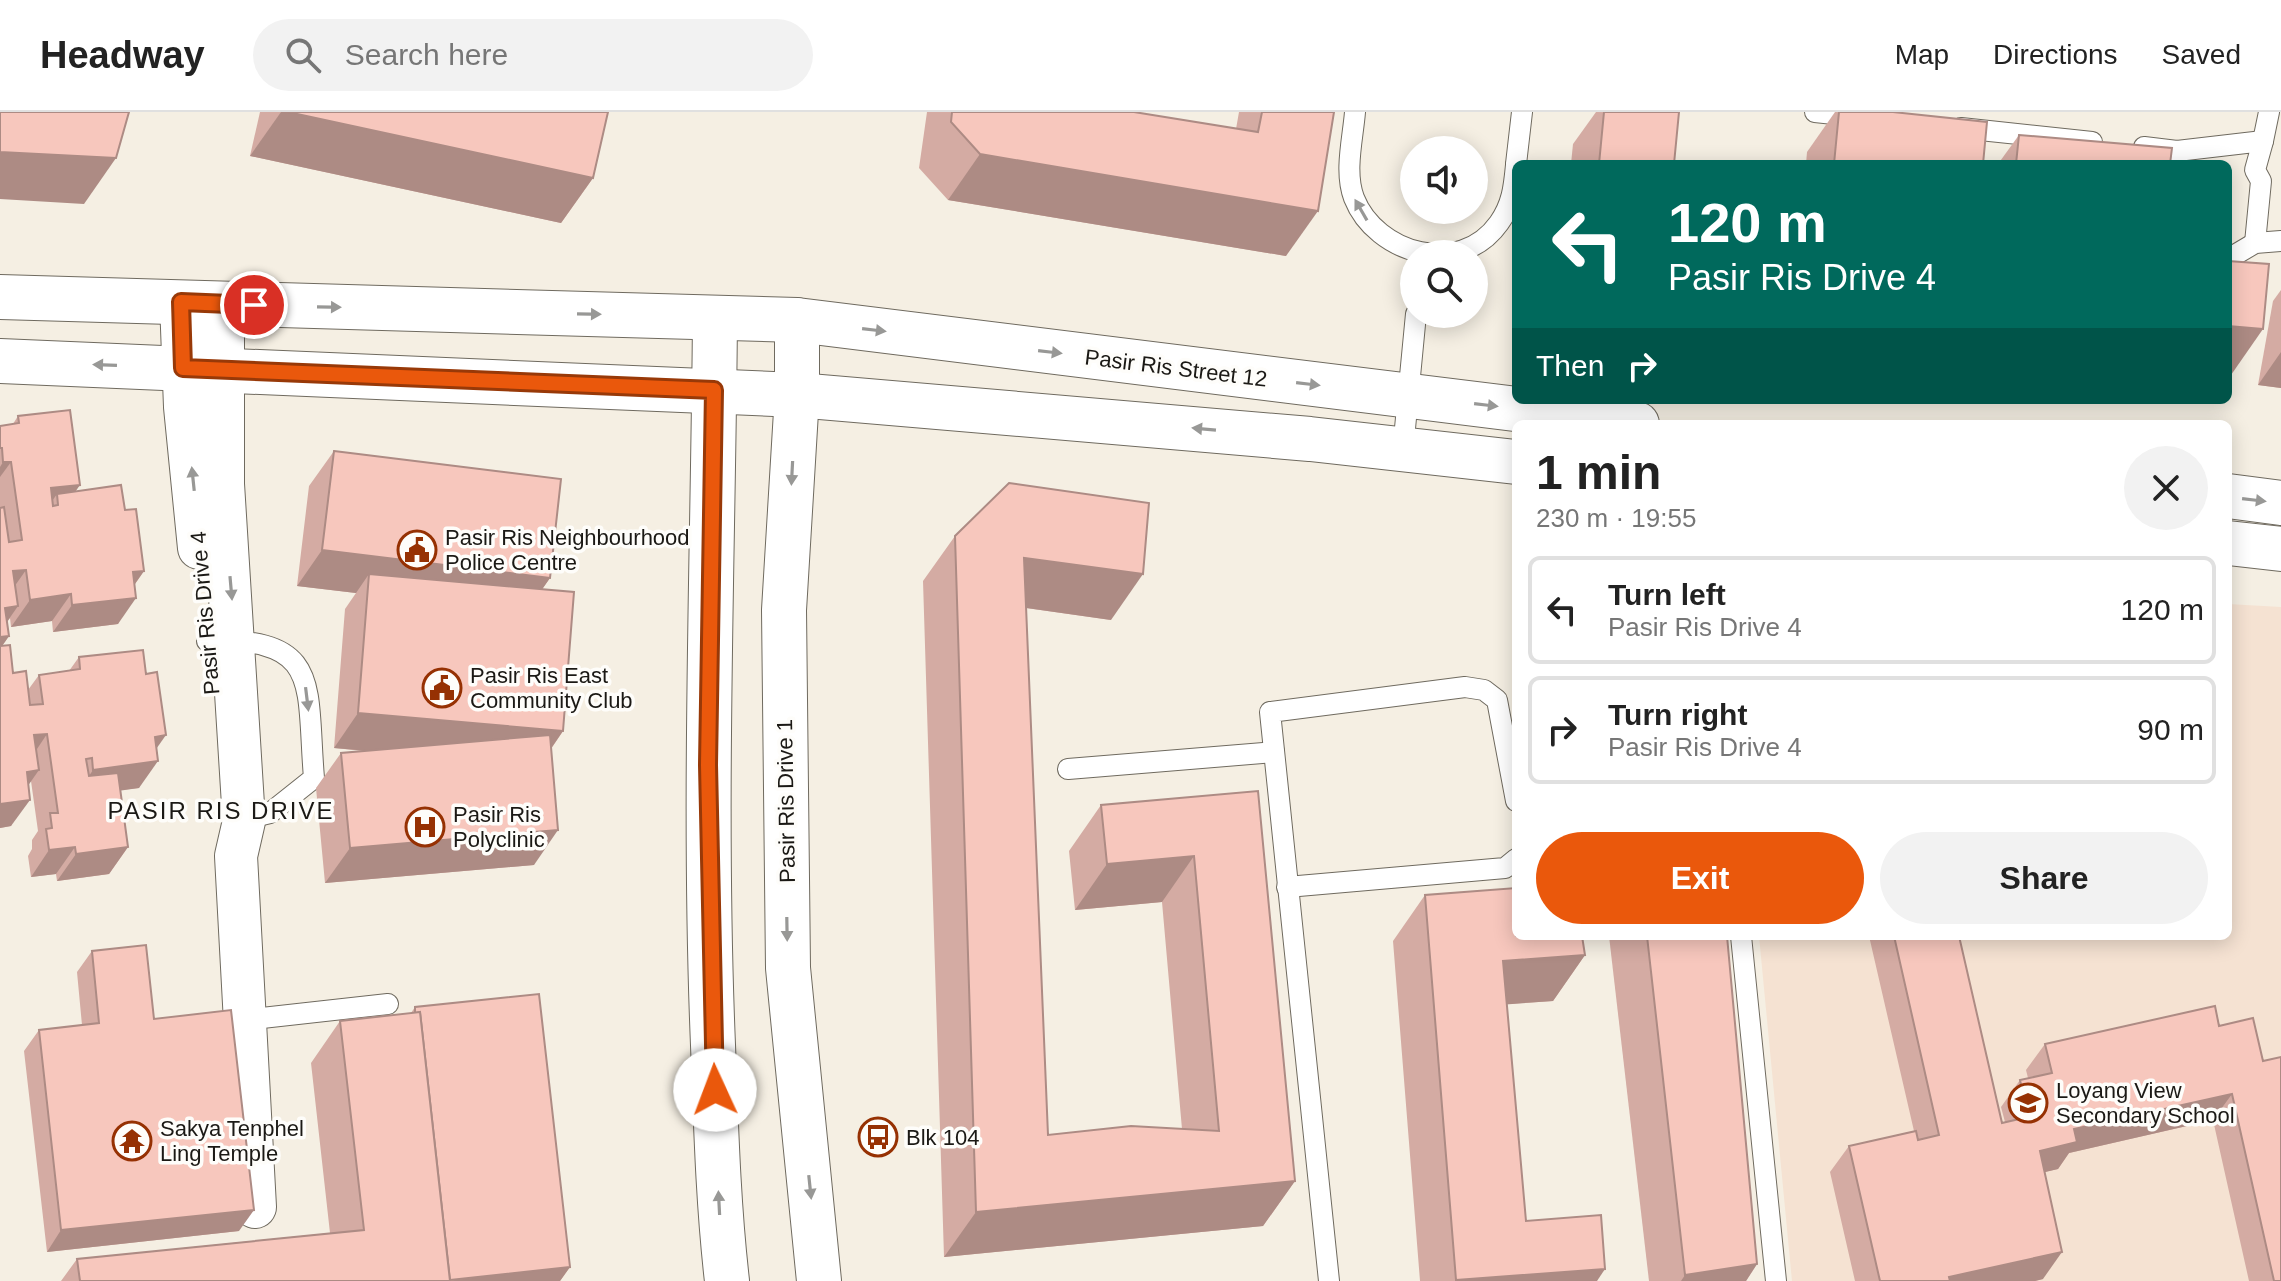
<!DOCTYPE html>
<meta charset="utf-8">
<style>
:root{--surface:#fff;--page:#f2f2f2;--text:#222;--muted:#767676;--line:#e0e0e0;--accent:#ea580c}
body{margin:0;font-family:Arial,sans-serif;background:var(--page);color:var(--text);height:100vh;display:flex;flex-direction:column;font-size:30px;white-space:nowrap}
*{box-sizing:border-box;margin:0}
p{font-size:26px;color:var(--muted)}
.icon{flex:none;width:44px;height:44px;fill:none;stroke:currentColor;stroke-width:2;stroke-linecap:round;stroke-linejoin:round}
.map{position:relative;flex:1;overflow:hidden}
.drawer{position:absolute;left:1512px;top:308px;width:720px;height:520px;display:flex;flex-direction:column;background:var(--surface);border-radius:12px;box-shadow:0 4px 20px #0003}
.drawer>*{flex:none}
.banner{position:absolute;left:1512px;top:48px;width:720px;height:244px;border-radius:12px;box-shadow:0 4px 20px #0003;background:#00695c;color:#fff;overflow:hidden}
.tools{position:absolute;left:1400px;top:24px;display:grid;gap:16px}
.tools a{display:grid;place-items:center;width:88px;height:88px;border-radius:50%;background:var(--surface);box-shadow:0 4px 20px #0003;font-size:40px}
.pin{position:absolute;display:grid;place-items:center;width:68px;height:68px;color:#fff;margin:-34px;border:4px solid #fff;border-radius:50%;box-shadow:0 2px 8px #0007}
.me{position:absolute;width:88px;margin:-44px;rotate:358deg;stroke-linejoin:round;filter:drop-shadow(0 0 6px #0008)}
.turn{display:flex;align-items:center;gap:28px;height:168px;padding:0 24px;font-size:36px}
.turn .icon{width:104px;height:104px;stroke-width:2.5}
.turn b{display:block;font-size:56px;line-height:68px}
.then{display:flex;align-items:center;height:76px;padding:0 24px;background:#0003;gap:16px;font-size:30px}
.round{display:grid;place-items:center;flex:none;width:84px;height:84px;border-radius:42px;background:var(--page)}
.headline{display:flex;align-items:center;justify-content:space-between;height:136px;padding:0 24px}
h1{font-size:48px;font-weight:700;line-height:60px}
.primary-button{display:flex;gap:16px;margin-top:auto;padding:16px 24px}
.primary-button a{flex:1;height:92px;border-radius:48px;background:var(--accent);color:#fff;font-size:32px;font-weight:700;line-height:92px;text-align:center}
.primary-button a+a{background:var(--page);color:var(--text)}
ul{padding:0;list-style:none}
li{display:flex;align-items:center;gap:24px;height:108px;margin:0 16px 12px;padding:0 8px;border:4px solid var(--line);border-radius:12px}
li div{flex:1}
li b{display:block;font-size:30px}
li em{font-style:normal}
header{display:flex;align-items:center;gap:48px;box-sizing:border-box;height:112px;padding:0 40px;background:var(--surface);border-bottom:2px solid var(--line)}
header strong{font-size:38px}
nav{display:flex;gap:44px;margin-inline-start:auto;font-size:28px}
.search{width:560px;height:72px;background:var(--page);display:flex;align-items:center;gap:20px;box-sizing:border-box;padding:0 28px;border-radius:44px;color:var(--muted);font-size:30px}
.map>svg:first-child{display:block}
.education{fill:#f5e2d2}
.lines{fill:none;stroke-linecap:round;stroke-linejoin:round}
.lane-casing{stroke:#6f6a5f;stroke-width:22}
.street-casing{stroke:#6f6a5f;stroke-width:44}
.secondary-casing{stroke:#6f6a5f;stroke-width:46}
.primary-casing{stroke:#6f6a5f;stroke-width:46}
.lane{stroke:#fff;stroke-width:20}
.street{stroke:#fff;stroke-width:42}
.secondary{stroke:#fff;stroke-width:44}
.primary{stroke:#fff;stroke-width:44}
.wall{fill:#d4aba3}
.shaded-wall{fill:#ad8b84}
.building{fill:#f7c7bd;stroke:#ad8b84;stroke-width:2}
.oneway{fill:#989896}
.route-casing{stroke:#983908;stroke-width:20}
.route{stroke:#ea580c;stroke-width:14}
.labels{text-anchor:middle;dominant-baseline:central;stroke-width:7;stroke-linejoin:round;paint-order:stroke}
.street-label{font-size:22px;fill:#1b1915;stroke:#fefdfa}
.poi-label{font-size:22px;fill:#1b1915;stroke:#fefdfa;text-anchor:start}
.neighbourhood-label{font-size:24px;letter-spacing:2px;fill:#1b1915;stroke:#fefdfa}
</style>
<header>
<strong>Headway</strong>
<div class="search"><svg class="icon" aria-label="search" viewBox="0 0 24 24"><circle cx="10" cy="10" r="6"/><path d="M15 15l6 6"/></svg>Search here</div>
<nav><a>Map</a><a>Directions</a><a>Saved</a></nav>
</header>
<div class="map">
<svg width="2281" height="1169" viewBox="0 0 2281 1169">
<rect width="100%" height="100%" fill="#f5efe3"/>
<path class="education" d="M2228 492 2281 495V1169H1792L1759 824H2228Z"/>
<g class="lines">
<g class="lane-casing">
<g id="lane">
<path d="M1355 0C1353 26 1344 60 1354 86 1376 142 1460 166 1499 111 1512 93 1514 75 1516 53"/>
<path d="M1815 0 1862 5"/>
<path d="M1961 16 2092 30"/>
<path d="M2263 29 2269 0"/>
<path d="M2144 35 2177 39 2263 29 2255 58 2261 69 2255 131"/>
<path d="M1516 52 1522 0"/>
<path d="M2228 147 2255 131 2281 129"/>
<path d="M1403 337 1416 202"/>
<path d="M207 529C323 525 306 573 314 666L270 701 238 709"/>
<path d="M1068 657 1274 640"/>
<path d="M1287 775 1505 756 1516 747"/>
<path d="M1741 824 1776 1169"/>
<path d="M244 908 388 892"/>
<path d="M1329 1169 1270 600 1465 575 1484 578 1497 588 1516 689"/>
</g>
</g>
<g class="street-casing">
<g id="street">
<path d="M181 190 185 295 199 436"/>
<path d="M223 192V372L244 709 236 744 255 1095"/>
</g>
</g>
<g class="secondary-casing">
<g id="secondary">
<path d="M0 185 797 208 1637 312"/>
<path d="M0 249 797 283 1310 327 1516 350"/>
<path d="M2228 384 2281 391"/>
<path d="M2228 431 2281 437"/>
</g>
</g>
<g class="primary-casing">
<g id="primary">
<path d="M715 206C713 449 703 691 713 933 716 1012 718 1091 727 1169"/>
<path d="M797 208V283L784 498 788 856 819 1169"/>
</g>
</g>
<use href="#lane" class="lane"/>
<use href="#street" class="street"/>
<use href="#secondary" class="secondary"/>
<use href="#primary" class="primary"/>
</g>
<g class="wall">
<path d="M260 0H608L593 66 561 111 250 44Z"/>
<path d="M927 0H1134L1236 17 1239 0H1334L1286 144 948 88 919 56Z"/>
<path d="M1596 0H1679L1674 52H1571L1573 32Z"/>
<path d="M1835 0H1893L1983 52H1806L1807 40Z"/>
<path d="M2019 23 2170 52H1998Z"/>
<path d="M2281 178V276L2258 273 2273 189Z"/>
<path d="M18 304 75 379 125 398 144 459 135 472 118 512 53 520 52 509 11 515 10 506 7 510 9 524 2 534 13 561 28 578 39 563 69 559 79 545 156 637 139 676 120 678 128 735 109 762 57 769 56 762 31 765 28 744 32 737V728L38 719 31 669 28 673 11 714 0 716V314L13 312Z"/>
<path d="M334 339 550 466 542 477 563 619 551 637 534 753 325 771 316 676 341 641 364 639 334 636 345 497 356 481 297 474 309 374Z"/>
<path d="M955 424 1111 508 1026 496 1048 1023 1182 1017 1162 790 1075 798 1069 739 1101 693 1258 679 1295 1069 1263 1114 944 1145 923 469Z"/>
<path d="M1425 783 1585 843 1553 889 1507 892 1526 1109 1597 1169H1420L1393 829Z"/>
<path d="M1609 824H1727L1757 1152 1746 1169H1649Z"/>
<path d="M1869 824H1959L2002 1011 2005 1010 2001 995 2020 968 2028 966 2026 958 2045 932 2215 894 2281 1169H2249L2213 1008 2069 1041 2058 1057 2044 1060 2043 1167 2035 1169H1855L1830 1060 1849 1034 1914 1019Z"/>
<path d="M92 839 154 907 239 1119 47 1140 24 939 39 918 82 913 77 860Z"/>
<path d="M415 895 570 1155 560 1169H61L77 1147 330 1121 311 951 340 909 411 901Z"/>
</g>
<g class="shaded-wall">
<path d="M281 0H288L593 66 561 111 250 44Z"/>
<path d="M0 40 116 46 84 92 0 87Z"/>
<path d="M980 42 1318 99 1286 144 948 88Z"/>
<path d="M2228 214 2263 217 2231 263H2228Z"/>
<path d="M2281 240V276L2258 273Z"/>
<path d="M3 350H11L0 365V355Z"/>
<path d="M80 373 61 400 57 382 43 402 51 376Z"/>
<path d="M322 438 550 466 525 502 369 462 356 481 297 474Z"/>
<path d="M1024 446 1143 462 1111 508 992 491Z"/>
<path d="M26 458 7 485 13 459Z"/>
<path d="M144 459 125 486 133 460Z"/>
<path d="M71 482 52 509 11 515 30 488Z"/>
<path d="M136 486 118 512 53 520 72 493Z"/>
<path d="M18 494 0 520 5 496Z"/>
<path d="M9 524 0 537V525Z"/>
<path d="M358 601 563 619 539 654 334 636Z"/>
<path d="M47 622 29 649 34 623Z"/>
<path d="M166 623 147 650 155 625Z"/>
<path d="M158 649 139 676 75 685 93 658Z"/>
<path d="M39 658 20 685 27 660Z"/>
<path d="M30 688 11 714 0 716V692Z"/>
<path d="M558 718 534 753 325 771 350 736Z"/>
<path d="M75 735 56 762 31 765 49 738Z"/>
<path d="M128 735 109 762 57 769 76 742Z"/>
<path d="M1194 744 1162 790 1075 798 1107 752Z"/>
<path d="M1585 843 1553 889 1471 895 1503 849Z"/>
<path d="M2232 982 2213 1008 2069 1041 2058 1057 2021 1066 2040 1039 2074 1017Z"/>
<path d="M1295 1069 1263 1114 944 1145 976 1100Z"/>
<path d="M254 1098 239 1119 47 1140 61 1118Z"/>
<path d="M2062 1140 2043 1167 2035 1169H1947L1949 1165Z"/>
<path d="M1757 1152 1746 1169H1681L1685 1163Z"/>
<path d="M570 1155 560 1169H446Z"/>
<path d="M1605 1157 1597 1169H1455L1456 1168Z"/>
</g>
<g class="building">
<path d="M0 0H129L116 46 0 40Z"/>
<path d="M288 0H608L593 66Z"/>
<path d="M952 0H1134L1258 20 1262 0H1334L1318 99 980 42 951 10Z"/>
<path d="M1604 0H1679L1674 52H1599Z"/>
<path d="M1839 0H1893L1987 10 1983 52H1834Z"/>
<path d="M2019 23 2172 36 2170 52H2016Z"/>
<path d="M2228 149 2269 152 2263 217 2228 214Z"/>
<path d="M70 298 80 373 51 376 53 394 58 393 57 382 121 373 125 398 136 397 144 459 133 460 136 486 72 493 71 482 30 488 26 458 13 459 18 494 5 496 9 524 0 525V396L4 395 9 430 22 428 11 350H3L2 336H0V314L19 311 18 304Z"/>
<path d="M334 339 561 367 550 466 322 438Z"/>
<path d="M1009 371 1149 391 1143 462 1024 446 1048 1023 1131 1014 1219 1019 1194 744 1107 752 1101 693 1258 679 1295 1069 976 1100 955 424Z"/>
<path d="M369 462 574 480 563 619 358 601Z"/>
<path d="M10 533 13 561 26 559 30 593 43 592 39 563 80 557 79 545 143 538 146 562 157 560 166 623 155 625 158 649 93 658 92 646 86 647 89 664 118 661 128 735 76 742 75 735 49 738 46 717 52 716 50 701H58L47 622 34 623 39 658 27 660 30 688 0 692V534Z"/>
<path d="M550 623 558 718 350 736 341 641Z"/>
<path d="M1516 776V824H1582L1585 843 1503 849 1526 1109 1601 1103 1605 1157 1456 1168 1425 783Z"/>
<path d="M1647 824H1727L1757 1152 1685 1163Z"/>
<path d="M1894 824H1959L2002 1011 2028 1005 2020 968 2052 961 2045 932 2215 894 2219 914 2253 906 2263 949 2281 945V1169H2274L2232 982 2074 1017 2077 1030 2040 1039 2062 1140 1949 1165 1950 1169H1880L1849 1034 1916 1019 1918 1028 1939 1023Z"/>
<path d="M146 833 154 907 231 898 254 1098 61 1118 39 918 99 911 92 839Z"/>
<path d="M539 882 570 1155 450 1168 420 900 415 901V895Z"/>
<path d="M420 900 450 1169H80L77 1147 364 1118 340 909Z"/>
</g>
<defs><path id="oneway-solid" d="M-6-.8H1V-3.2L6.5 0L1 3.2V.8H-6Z" transform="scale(2)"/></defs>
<g class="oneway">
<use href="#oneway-solid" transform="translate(1361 98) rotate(-120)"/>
<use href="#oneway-solid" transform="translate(329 195) rotate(1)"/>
<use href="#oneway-solid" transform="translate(589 202) rotate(1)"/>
<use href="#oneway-solid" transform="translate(874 218) rotate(7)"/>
<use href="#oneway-solid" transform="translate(1050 240) rotate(7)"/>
<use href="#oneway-solid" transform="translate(105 253) rotate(-178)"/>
<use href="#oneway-solid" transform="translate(1308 272) rotate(7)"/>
<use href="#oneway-solid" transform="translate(1486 293) rotate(7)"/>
<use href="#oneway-solid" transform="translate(1204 317) rotate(-175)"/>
<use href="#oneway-solid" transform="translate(792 361) rotate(93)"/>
<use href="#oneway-solid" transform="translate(193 367) rotate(-96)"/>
<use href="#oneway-solid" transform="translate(2254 388) rotate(7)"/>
<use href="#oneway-solid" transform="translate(231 476) rotate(85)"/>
<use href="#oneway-solid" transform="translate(307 587) rotate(83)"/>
<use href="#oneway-solid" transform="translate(787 817) rotate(89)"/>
<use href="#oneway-solid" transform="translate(810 1075) rotate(84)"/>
<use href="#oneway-solid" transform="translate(719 1091) rotate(-93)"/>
</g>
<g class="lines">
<g class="route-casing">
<path id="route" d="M254 193 181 190 183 256 714 278 708 653 715 978"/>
</g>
<use href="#route" class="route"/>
</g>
<defs>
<g id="civic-ring" transform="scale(2)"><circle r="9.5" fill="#fefdfa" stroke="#963103" stroke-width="1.5"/><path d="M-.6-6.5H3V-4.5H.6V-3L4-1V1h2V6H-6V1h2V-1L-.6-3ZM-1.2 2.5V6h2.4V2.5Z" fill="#963103"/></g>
<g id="hospital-ring" transform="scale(2)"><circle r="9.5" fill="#fefdfa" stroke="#963103" stroke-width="1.5"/><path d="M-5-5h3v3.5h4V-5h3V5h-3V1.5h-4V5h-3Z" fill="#963103"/></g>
<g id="school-ring" transform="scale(2)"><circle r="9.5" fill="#fefdfa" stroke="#963103" stroke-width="1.5"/><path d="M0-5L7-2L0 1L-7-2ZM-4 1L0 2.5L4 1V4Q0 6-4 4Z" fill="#963103"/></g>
<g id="bus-ring" transform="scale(2)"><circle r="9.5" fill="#fefdfa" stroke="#963103" stroke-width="1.5"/><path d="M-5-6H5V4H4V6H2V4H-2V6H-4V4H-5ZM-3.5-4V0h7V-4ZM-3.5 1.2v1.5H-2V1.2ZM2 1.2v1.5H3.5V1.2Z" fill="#963103"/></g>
<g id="temple-ring" transform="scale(2)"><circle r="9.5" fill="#fefdfa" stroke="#963103" stroke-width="1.5"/><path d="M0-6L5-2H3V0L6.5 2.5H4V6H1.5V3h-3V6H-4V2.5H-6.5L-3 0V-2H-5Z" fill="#963103"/></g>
</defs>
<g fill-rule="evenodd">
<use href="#civic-ring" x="417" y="438"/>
<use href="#civic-ring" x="442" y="576"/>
<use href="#hospital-ring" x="425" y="715"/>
<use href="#school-ring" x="2028" y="991"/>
<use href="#bus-ring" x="878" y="1025"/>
<use href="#temple-ring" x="132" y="1029"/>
</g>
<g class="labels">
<g class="street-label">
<text transform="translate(1176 256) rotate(7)">Pasir Ris Street 12</text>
<text transform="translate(205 501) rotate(-95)">Pasir Ris Drive 4</text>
<text transform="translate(786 689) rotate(-91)">Pasir Ris Drive 1</text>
</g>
<g class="poi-label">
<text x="445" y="425">Pasir Ris Neighbourhood<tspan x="445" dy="25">Police Centre</tspan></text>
<text x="470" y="563">Pasir Ris East<tspan x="470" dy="25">Community Club</tspan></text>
<text x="453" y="702">Pasir Ris<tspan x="453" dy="25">Polyclinic</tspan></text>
<text x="2056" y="978">Loyang View<tspan x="2056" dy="25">Secondary School</tspan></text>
<text x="160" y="1016">Sakya Tenphel<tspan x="160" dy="25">Ling Temple</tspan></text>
<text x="906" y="1025">Blk 104</text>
</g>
<g class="neighbourhood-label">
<text x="221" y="698">PASIR RIS DRIVE</text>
</g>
</g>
</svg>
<div class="tools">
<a><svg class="icon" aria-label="sound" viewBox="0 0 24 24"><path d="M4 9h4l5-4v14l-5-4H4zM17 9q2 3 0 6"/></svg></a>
<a><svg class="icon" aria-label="search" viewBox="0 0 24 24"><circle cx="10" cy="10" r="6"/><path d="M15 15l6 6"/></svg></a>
</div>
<div class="pin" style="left:254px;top:193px;background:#d93025"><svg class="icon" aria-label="arrive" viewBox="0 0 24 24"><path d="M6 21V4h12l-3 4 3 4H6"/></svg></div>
<svg class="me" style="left:715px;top:978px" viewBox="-20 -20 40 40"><circle r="19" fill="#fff"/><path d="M0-13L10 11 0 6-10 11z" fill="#ea580c"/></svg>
<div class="banner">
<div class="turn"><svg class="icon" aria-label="left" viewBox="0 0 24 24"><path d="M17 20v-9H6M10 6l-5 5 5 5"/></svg><div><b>120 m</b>Pasir Ris Drive 4</div></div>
<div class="then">Then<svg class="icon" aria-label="right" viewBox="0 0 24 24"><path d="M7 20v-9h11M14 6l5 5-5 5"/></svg></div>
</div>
<section class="drawer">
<div class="headline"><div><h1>1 min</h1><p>230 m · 19:55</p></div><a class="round"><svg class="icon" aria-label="close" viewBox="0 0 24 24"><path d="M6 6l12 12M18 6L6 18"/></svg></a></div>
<ul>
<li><svg class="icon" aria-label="left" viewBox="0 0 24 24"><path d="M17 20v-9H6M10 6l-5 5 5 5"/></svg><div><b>Turn left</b><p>Pasir Ris Drive 4</p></div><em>120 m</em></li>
<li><svg class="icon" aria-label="right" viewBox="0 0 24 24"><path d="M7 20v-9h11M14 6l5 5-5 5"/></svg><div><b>Turn right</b><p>Pasir Ris Drive 4</p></div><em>90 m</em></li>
</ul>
<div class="primary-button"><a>Exit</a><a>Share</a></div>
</section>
</div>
